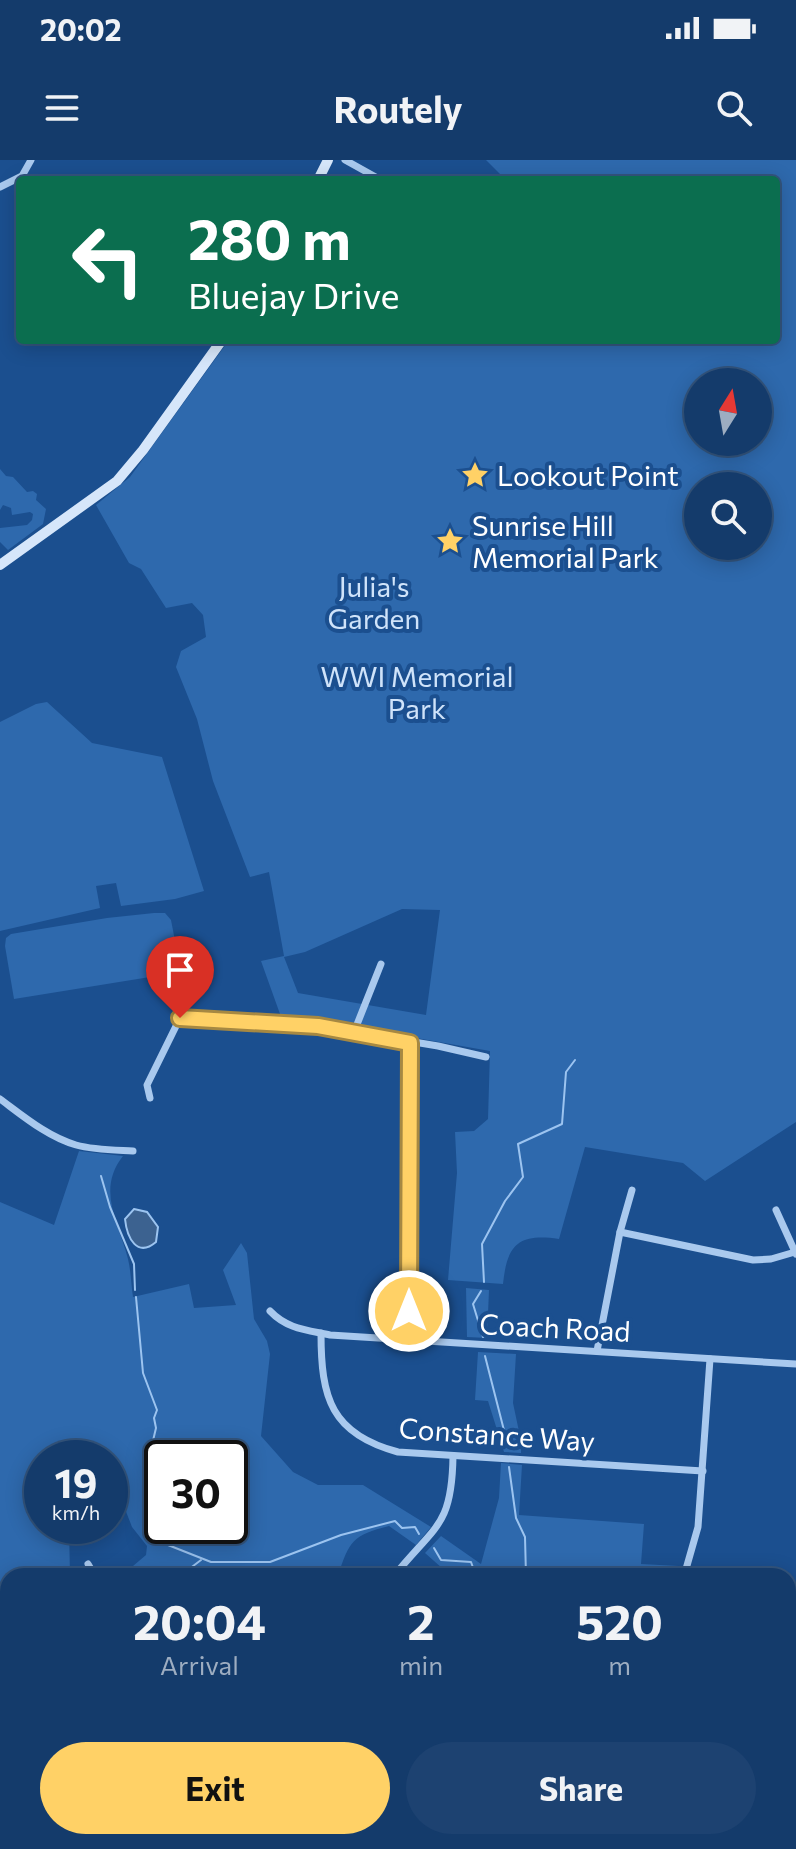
<!DOCTYPE html>
<style>
:root{--surface:#143b6b;--page:#1d4271;--text:#f1f3f6;--muted:#9dadc1;--line:#33557e;--accent:#ffd166}
body{margin:0;font-family:Commissioner,sans-serif;background:var(--page);color:var(--text);height:100vh;display:flex;flex-direction:column;font-size:30px;white-space:nowrap}
*{box-sizing:border-box;margin:0}
p{font-size:26px;color:var(--muted)}
.icon{flex:none;width:44px;height:44px;fill:none;stroke:currentColor;stroke-width:2;stroke-linecap:round;stroke-linejoin:round}
.map{position:relative;flex:1;overflow:hidden}
.side{position:absolute;left:0px;top:1408px;width:796px;height:282px;display:flex;flex-direction:column;background:var(--surface);border-radius:24px 24px 0 0;box-shadow:0 4px 20px #0003,0 0 0 2px var(--line)}
.side>*{flex:none}
.top-card{position:absolute;left:16px;top:16px;width:764px;height:168px;border-radius:8px;box-shadow:0 4px 20px #0003,0 0 0 2px var(--line);background:#0b6e4f;color:#fff;overflow:hidden}
.needle{width:52px;rotate:11deg}
.controls{position:absolute;left:684px;top:208px;display:grid;gap:16px}
.controls a{display:grid;place-items:center;width:88px;height:88px;border-radius:50%;background:var(--surface);box-shadow:0 4px 20px #0003,0 0 0 2px var(--line);font-size:40px}
.speed{position:absolute;left:24px;top:1280px;display:flex;gap:16px;font-size:40px;font-weight:700;text-align:center}
.speed>*{display:grid;place-content:center;width:104px;height:104px;border-radius:50%;background:var(--surface);box-shadow:0 4px 20px #0003,0 0 0 2px var(--line);line-height:1}
.speed small{font-size:20px;font-weight:400}
.speed .limit{border:4px solid #111;border-radius:12px;background:#fff;color:#111}
.pin{position:absolute;display:grid;place-items:center;width:68px;height:68px;color:#fff;margin:-82px -34px;border-radius:50% 50% 50% 0;rotate:-45deg;box-shadow:0 0 8px #0007}
.pin .icon{rotate:45deg}
.me{position:absolute;width:88px;margin:-44px;rotate:0deg;stroke-linejoin:round;filter:drop-shadow(0 0 6px #0008)}
.turn{display:flex;align-items:center;gap:28px;height:168px;padding:0 40px;font-size:36px}
.turn .icon{width:104px;height:104px;stroke-width:2.5}
.turn b{display:block;font-size:56px;line-height:68px}
.eta{display:flex;justify-content:space-evenly;align-items:center;height:136px;text-align:center}
.eta b{font-size:48px;font-weight:700;line-height:56px}
.primary-button{display:flex;gap:16px;margin-top:auto;padding:16px 40px}
.primary-button a{flex:1;height:92px;border-radius:48px;background:var(--accent);color:#111;font-size:32px;font-weight:700;line-height:92px;text-align:center}
.primary-button a+a{background:var(--page);color:var(--text)}
.status{display:flex;justify-content:space-between;align-items:center;height:56px;padding:0 40px;background:var(--surface);direction:ltr}
.status svg{height:22px;fill:currentColor}
header{display:flex;justify-content:space-between;align-items:center;height:104px;padding:0 40px;background:var(--surface);font-size:36px;font-weight:700}
.map>svg:first-child{display:block}
.green{fill:#2e69ad;fill-rule:evenodd}
.water{fill:#3c6290;stroke:#9cc4f0;stroke-width:2}
.lines{fill:none;stroke-linecap:round;stroke-linejoin:round}
.stream{stroke:#9cc4f0;stroke-width:2}
.minor{stroke:#a9c9ee;stroke-width:7}
.secondary{stroke:#d6e6fa;stroke-width:10}
.route-casing{stroke:#a68842;stroke-width:20}
.route{stroke:#ffd166;stroke-width:14}
.labels{text-anchor:middle;dominant-baseline:central;stroke-width:8;stroke-linejoin:round;paint-order:stroke}
.poi-label{font-size:28px;fill:#fff;stroke:#1b4f8f;text-anchor:start}
.park-label{font-size:28px;fill:#cfe3fa;stroke:#1b4f8f}
.street-label{font-size:28px;fill:#fff;stroke:#1b4f8f}
</style>
<div class="status"><b>20:02</b><svg viewBox="0 0 49 12"><path d="M0 12V9h3v3zM5 12V6h3v6zM10 12V3h3v9zM15 12V0h3v12zM26 1h20v11H26zM47 4h2v5h-2z"/></svg></div>
<header><svg class="icon" aria-label="menu" viewBox="0 0 24 24"><path d="M4 6h16M4 12h16M4 18h16"/></svg>Routely<svg class="icon" aria-label="search" viewBox="0 0 24 24"><circle cx="10" cy="10" r="6"/><path d="M15 15l6 6"/></svg></header>
<div class="map">
<svg width="796" height="1689" viewBox="0 0 796 1689">
<rect width="100%" height="100%" fill="#1b4f8f"/>
<g class="green">
<path d="M486 0H796V962L705 1021 683 1003 585 987 559 1079C518 1073 507 1085 503 1124L448 1120 457 1013 455 972 474 971 488 959 490 891 280 854 261 801 284 796 269 712 250 717 213 621 197 559 176 507 181 491 206 477 203 455 192 443 166 448 141 409 129 403 96 345 130 317 229 180H776V20H506ZM698 222H758V282H698ZM698 326H758V386H698ZM402 749 440 750 426 855 298 833 284 797 305 792Z"/>
<path d="M0 309 6 316 13 317 27 332 33 331 37 334 36 340 46 349 43 364 8 390 0 382V368L27 365 32 360 33 354 30 352 12 355 11 348 3 345 0 350Z"/>
<path d="M47 542 92 583 162 597 204 731 175 739 121 746 116 723 96 726 100 748 0 771V562L36 544Z"/>
<path d="M154 753H165L171 760 181 812 14 839 5 786 6 778 11 774 107 758Z"/>
<path d="M79 991 123 996C96 1030 119 1063 128 1099 131 1111 131 1124 133 1137L189 1124 194 1148 236 1145 223 1110 241 1083 247 1093 254 1159 267 1181 270 1194 261 1276 293 1312 318 1325H363L431 1367 416 1385 389 1366C353 1375 349 1381 338 1416H111L115 1412 133 1406 146 1395 147 1386 132 1367 125 1349 112 1342 116 1310 110 1305V1298L68 1295 67 1298H42V1366H69L70 1416H8V1513L0 1515V1042L54 1065ZM162 1298H230V1366H162Z"/>
<path d="M466 1128 489 1130 487 1178 467 1177Z"/>
<path d="M478 1192 516 1194 513 1243 521 1281V1293L504 1292 488 1241 475 1240Z"/>
<path d="M501 1303 522 1305 519 1355 644 1364 641 1404 679 1406 676 1416H451L425 1393 441 1376 481 1404 499 1338Z"/>
<path d="M168 1682H680L682 1689H162Z"/>
</g>
<path class="water" d="M134 1049 147 1052 158 1067 156 1082C137 1098 127 1078 125 1059Z"/>
<g class="lines">
<g class="stream">
<path d="M101 1016 110 1047 134 1104 135 1130"/>
<path d="M484 1122 482 1084 505 1041 523 1017 518 984 562 964 566 912 575 900"/>
<path d="M481 1131 473 1144 483 1177"/>
<path d="M136 1137 143 1213 157 1250 154 1258 156 1268 151 1289 162 1310"/>
<path d="M485 1196 508 1286"/>
<path d="M509 1307 516 1358 525 1377 526 1416"/>
<path d="M165 1366 168 1385 211 1402H270L341 1375 395 1361 402 1368 415 1367 419 1374"/>
<path d="M434 1388 441 1400 471 1402 476 1416"/>
<path d="M180 1416 201 1400"/>
<path d="M0 1475 8 1476"/>
<path d="M516 1689 519 1682"/>
</g>
<g class="minor">
<path d="M345 0 381 20"/>
<path d="M0 27 22 16 31 0"/>
<path d="M180 858 318 866 438 886 486 897"/>
<path d="M354 872 381 804"/>
<path d="M150 938 147 925 180 858 176 832"/>
<path d="M0 939C23 956 48 977 76 985 94 990 114 990 133 991"/>
<path d="M776 1050 796 1094"/>
<path d="M620 1072 753 1100 771 1099 795 1092"/>
<path d="M270 1151C287 1169 307 1170 330 1175L796 1204"/>
<path d="M321 1173C321 1238 331 1274 398 1292L703 1311"/>
<path d="M409 1181 410 883"/>
<path d="M597 1191 620 1072 632 1030"/>
<path d="M88 1404 95 1416"/>
<path d="M394 1416C435 1365 452 1367 453 1296"/>
<path d="M684 1416 698 1367 710 1199"/>
<path d="M0 1602 8 1598"/>
<path d="M690 1682 693 1689"/>
</g>
<g class="secondary">
<path d="M318 20 328 0"/>
<path d="M0 405 117 321 143 290 222 180"/>
</g>
</g>
<g class="lines">
<g class="route-casing">
<path id="route" d="M180 858 318 866 410 883 409 1151"/>
</g>
<use href="#route" class="route"/>
</g>
<defs>
<g id="sight-bare" transform="scale(2.16)"><path d="M0-6L1.8-2.2L6-1.7L2.9 1.2L3.7 5.4L0 3.3L-3.7 5.4L-2.9 1.2L-6-1.7L-1.8-2.2Z" fill="#ffd166" stroke="#1b4f8f" stroke-width="2.5" paint-order="stroke"/></g>
</defs>
<g fill-rule="evenodd">
<use href="#sight-bare" x="475" y="315"/>
<use href="#sight-bare" x="450" y="381"/>
</g>
<g class="labels">
<g class="poi-label">
<text x="497" y="315">Lookout Point</text>
<text x="472" y="365">Sunrise Hill<tspan x="472" dy="32">Memorial Park</tspan></text>
</g>
<g class="park-label">
<text x="374" y="426">Julia's<tspan x="374" dy="32">Garden</tspan></text>
<text x="417" y="516">WWI Memorial<tspan x="417" dy="32">Park</tspan></text>
</g>
<g class="street-label">
<text transform="translate(555 1167) rotate(3)">Coach Road</text>
<text transform="translate(497 1274) rotate(4)">Constance Way</text>
</g>
</g>
</svg>
<div class="controls">
<a><svg class="needle" viewBox="-14 -14 28 28"><path d="M0-13l5 13h-10z" fill="#e53935"/><path d="M0 13l5-13h-10z" fill="#9dadc1"/></svg></a>
<a><svg class="icon" aria-label="search" viewBox="0 0 24 24"><circle cx="10" cy="10" r="6"/><path d="M15 15l6 6"/></svg></a>
</div>
<div class="speed"><div>19<small>km/h</small></div><div class="limit">30</div></div>
<div class="pin" style="left:180px;top:858px;background:#d93025"><svg class="icon" aria-label="arrive" viewBox="0 0 24 24"><path d="M6 21V4h12l-3 4 3 4H6"/></svg></div>
<svg class="me" style="left:409px;top:1151px" viewBox="-20 -20 40 40"><circle r="17" fill="#ffd166" stroke="#fff" stroke-width="3"/><path d="M0-11L8 9 0 5-8 9z" fill="#fff"/></svg>
<div class="top-card">
<div class="turn"><svg class="icon" aria-label="left" viewBox="0 0 24 24"><path d="M17 20v-9H6M10 6l-5 5 5 5"/></svg><div><b>280 m</b>Bluejay Drive</div></div>
</div>
<section class="side">
<div class="eta">
<div><b>20:04</b><p>Arrival</p></div>
<div><b>2</b><p>min</p></div>
<div><b>520</b><p>m</p></div>
</div>
<div class="primary-button"><a>Exit</a><a>Share</a></div>
</section>
</div>
